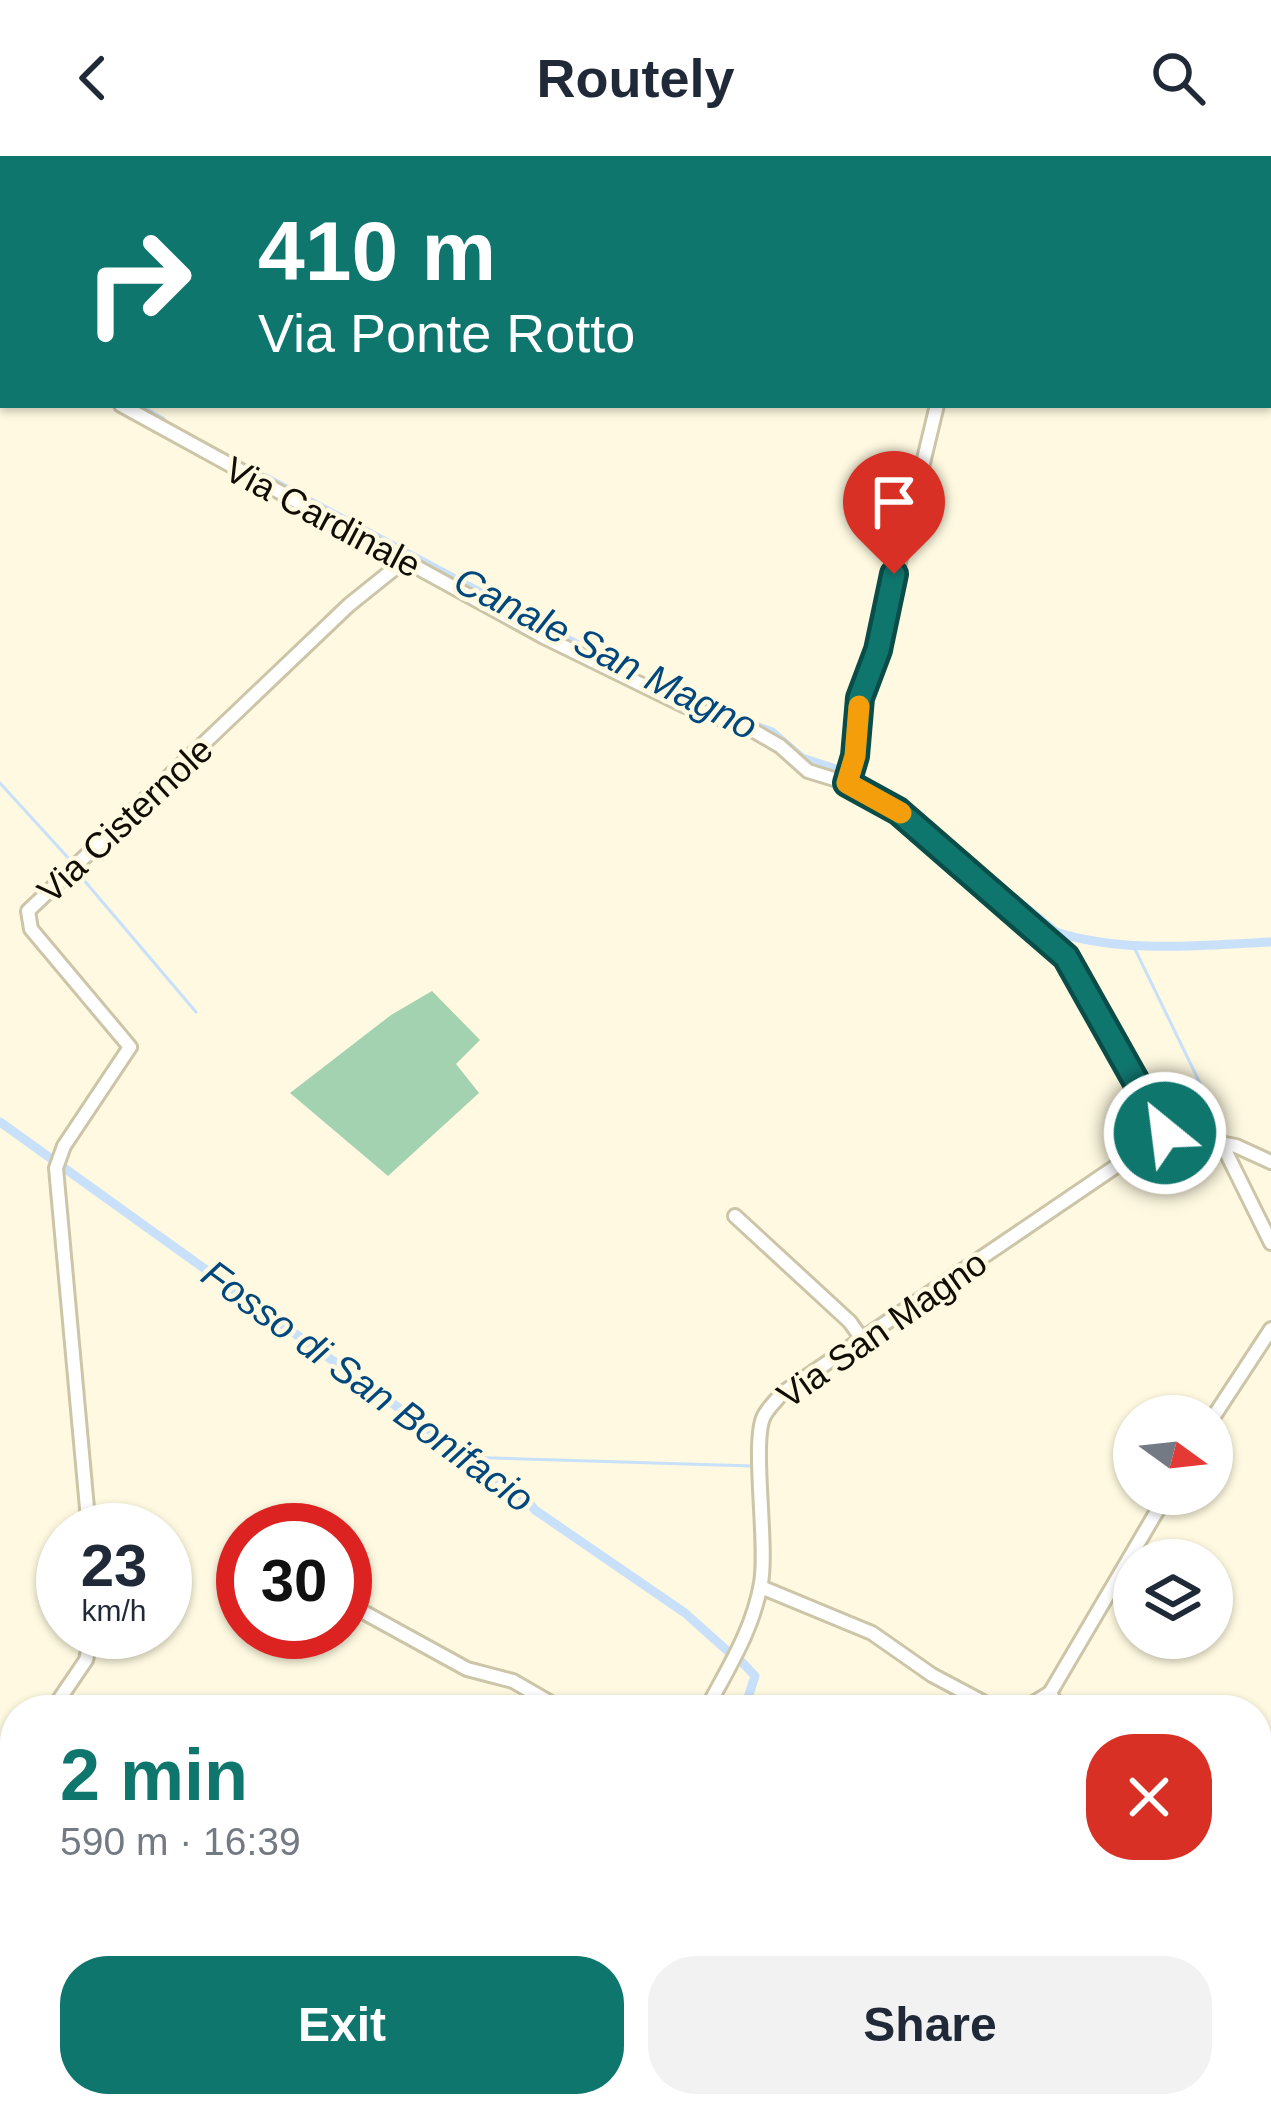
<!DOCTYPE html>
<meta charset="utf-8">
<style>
:root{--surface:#fff;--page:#f2f2f3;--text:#1f2937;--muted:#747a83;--accent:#0f766e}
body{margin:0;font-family:Arial,sans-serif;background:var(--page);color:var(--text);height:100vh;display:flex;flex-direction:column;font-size:45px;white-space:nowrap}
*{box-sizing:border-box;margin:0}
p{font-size:39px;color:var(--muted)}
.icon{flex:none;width:66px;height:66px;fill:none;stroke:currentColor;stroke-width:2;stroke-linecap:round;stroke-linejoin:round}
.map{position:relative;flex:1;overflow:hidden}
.details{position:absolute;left:0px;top:1539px;width:1272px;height:423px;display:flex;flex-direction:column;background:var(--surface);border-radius:48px 48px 0 0;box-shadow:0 3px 9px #0004}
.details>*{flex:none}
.hud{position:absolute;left:0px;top:0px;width:1272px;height:252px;box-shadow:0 3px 9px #0004;background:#0f766e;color:#fff;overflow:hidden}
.needle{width:78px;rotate:105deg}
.buttons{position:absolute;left:1113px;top:1239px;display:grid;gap:24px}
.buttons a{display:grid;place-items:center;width:120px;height:120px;border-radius:50%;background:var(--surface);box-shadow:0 3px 9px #0004;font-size:60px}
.speed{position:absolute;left:36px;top:1347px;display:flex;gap:24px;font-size:60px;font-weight:700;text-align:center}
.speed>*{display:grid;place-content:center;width:156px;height:156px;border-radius:50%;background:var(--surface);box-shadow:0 3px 9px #0004;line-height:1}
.speed small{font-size:30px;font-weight:400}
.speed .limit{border:18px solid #d22;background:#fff;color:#111}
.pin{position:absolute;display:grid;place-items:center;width:102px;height:102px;color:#fff;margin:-123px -51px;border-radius:50% 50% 50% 0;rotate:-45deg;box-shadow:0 0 12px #0007}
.pin .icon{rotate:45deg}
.me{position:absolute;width:132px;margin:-66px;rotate:331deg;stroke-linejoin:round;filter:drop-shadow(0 0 9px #0008)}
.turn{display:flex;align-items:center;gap:42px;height:252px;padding:0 60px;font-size:54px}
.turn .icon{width:156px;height:156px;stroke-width:2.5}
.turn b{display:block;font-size:84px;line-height:102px}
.round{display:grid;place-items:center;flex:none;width:126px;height:126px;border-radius:48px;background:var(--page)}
.overview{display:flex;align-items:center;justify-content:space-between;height:204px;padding:0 60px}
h1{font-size:72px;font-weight:700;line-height:90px;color:var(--accent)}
.action{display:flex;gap:24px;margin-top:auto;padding:24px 60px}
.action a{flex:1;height:138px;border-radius:48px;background:var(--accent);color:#fff;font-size:48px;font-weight:700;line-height:138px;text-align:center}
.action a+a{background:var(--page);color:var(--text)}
header{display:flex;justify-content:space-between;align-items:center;height:156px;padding:0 60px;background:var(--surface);font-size:54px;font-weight:700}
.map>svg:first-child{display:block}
.green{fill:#a3d2b1}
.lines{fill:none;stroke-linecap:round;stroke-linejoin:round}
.stream{stroke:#c8e0fa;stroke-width:3}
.canal{stroke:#c8e0fa;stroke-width:9}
.minor-casing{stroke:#ccc5a8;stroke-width:18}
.minor{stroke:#fff;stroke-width:12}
.route-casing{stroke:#0a4d48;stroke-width:30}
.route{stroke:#0f766e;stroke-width:21}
.slow{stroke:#f59e0b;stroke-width:21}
.labels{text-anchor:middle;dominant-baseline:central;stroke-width:9;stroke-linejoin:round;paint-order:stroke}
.street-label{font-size:36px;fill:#100d04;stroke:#fef9e0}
.water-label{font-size:39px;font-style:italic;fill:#00477e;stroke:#fef9e0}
</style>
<header><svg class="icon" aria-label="back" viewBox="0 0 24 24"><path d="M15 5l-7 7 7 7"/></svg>Routely<svg class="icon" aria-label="search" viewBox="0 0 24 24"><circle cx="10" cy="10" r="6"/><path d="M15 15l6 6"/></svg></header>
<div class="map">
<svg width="1271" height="1960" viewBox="0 0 1271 1960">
<rect width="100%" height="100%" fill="#fef9e0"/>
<path class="green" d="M432 835 480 884 456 908 479 937 388 1020 290 937 391 859Z"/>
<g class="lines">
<g class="stream">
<path d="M0 36 3 39"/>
<path d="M0 627 71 705"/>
<path d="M77 716 196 856"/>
<path d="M1132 787 1228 985"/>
<path d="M112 928 133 897"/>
<path d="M1232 994 1271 1073"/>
<path d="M463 1301 752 1310"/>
<path d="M0 1731 15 1748"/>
<path d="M185 1947 195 1960"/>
<path d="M863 1947 865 1960"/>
<path d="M1109 1947 1140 1960"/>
</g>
<g class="canal">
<path d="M0 175 3 176"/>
<path d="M134 249 162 265"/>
<path d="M266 322 627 515"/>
<path d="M713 554 772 576 802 602 845 616 892 643 1056 776C1124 798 1201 789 1271 786"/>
<path d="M0 966 456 1293C478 1317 520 1332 535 1354L685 1457 732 1499"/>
<path d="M740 1504 755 1520 744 1554"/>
</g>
<g class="minor-casing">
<g id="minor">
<path d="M1254 0 1263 3"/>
<path d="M985 3 986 0"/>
<path d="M1269 69 1271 66"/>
<path d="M0 184 3 185"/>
<path d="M121 249 544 481 683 549 754 575 780 590 808 615 847 627"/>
<path d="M937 249 878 494 859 542 853 614 847 627 898 655 1066 801 1165 977"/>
<path d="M1222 988 1271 1087"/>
<path d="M735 1060 850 1166 862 1183"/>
<path d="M1212 1263 1271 1173"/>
<path d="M89 1374 56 1012 64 990 130 891 31 773 28 755 349 449 405 404"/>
<path d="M761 1431 872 1477 932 1519 998 1554"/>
<path d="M345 1446 467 1513 513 1525 563 1554"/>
<path d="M1050 1537 1167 1338"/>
<path d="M52 1554 86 1504 92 1476"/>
<path d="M706 1554C728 1512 753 1474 761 1427 768 1388 751 1285 764 1260 768 1252 776 1245 781 1238L1165 977 1236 990 1271 1006"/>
<path d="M1022 1554 1050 1537 1060 1554"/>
<path d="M0 1630 15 1608"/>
<path d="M0 1746 15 1764"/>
<path d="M174 1947 185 1960"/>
<path d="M353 1960 361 1947"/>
<path d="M1074 1960V1947"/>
</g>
</g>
<use href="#minor" class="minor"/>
</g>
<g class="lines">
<g class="route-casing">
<path id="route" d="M894 418 878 494 860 542 855 600 847 627 898 655 1066 801 1165 977"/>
</g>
<use href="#route" class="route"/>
<path class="slow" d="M859 550 855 600 847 627 901 657"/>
</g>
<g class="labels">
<g class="street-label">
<text transform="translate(323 361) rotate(28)">Via Cardinale</text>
<text transform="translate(125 664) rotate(-43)">Via Cisternole</text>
<text transform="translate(882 1173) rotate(-35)">Via San Magno</text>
</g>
<g class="water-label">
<text transform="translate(606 497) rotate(27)">Canale San Magno</text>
<text transform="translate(368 1230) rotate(36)">Fosso di San Bonifacio</text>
</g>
</g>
</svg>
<div class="buttons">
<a><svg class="needle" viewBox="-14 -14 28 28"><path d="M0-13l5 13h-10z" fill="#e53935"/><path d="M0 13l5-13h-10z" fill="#747a83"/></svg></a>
<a><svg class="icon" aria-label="layers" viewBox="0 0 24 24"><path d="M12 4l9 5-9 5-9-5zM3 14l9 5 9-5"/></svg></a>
</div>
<div class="speed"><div>23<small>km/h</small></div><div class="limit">30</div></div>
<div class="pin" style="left:894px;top:418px;background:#d93025"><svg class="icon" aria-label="arrive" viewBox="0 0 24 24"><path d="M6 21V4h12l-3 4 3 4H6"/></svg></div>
<svg class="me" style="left:1165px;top:977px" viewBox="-20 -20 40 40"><circle r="17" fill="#0f766e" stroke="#fff" stroke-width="3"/><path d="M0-11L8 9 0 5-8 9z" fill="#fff"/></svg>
<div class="hud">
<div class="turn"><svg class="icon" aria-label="right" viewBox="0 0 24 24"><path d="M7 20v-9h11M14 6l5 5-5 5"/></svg><div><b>410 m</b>Via Ponte Rotto</div></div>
</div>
<section class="details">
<div class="overview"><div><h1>2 min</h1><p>590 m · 16:39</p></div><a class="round" style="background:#d93025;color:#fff"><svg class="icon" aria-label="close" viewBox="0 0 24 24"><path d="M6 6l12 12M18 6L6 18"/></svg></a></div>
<div class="action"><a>Exit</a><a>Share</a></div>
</section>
</div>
